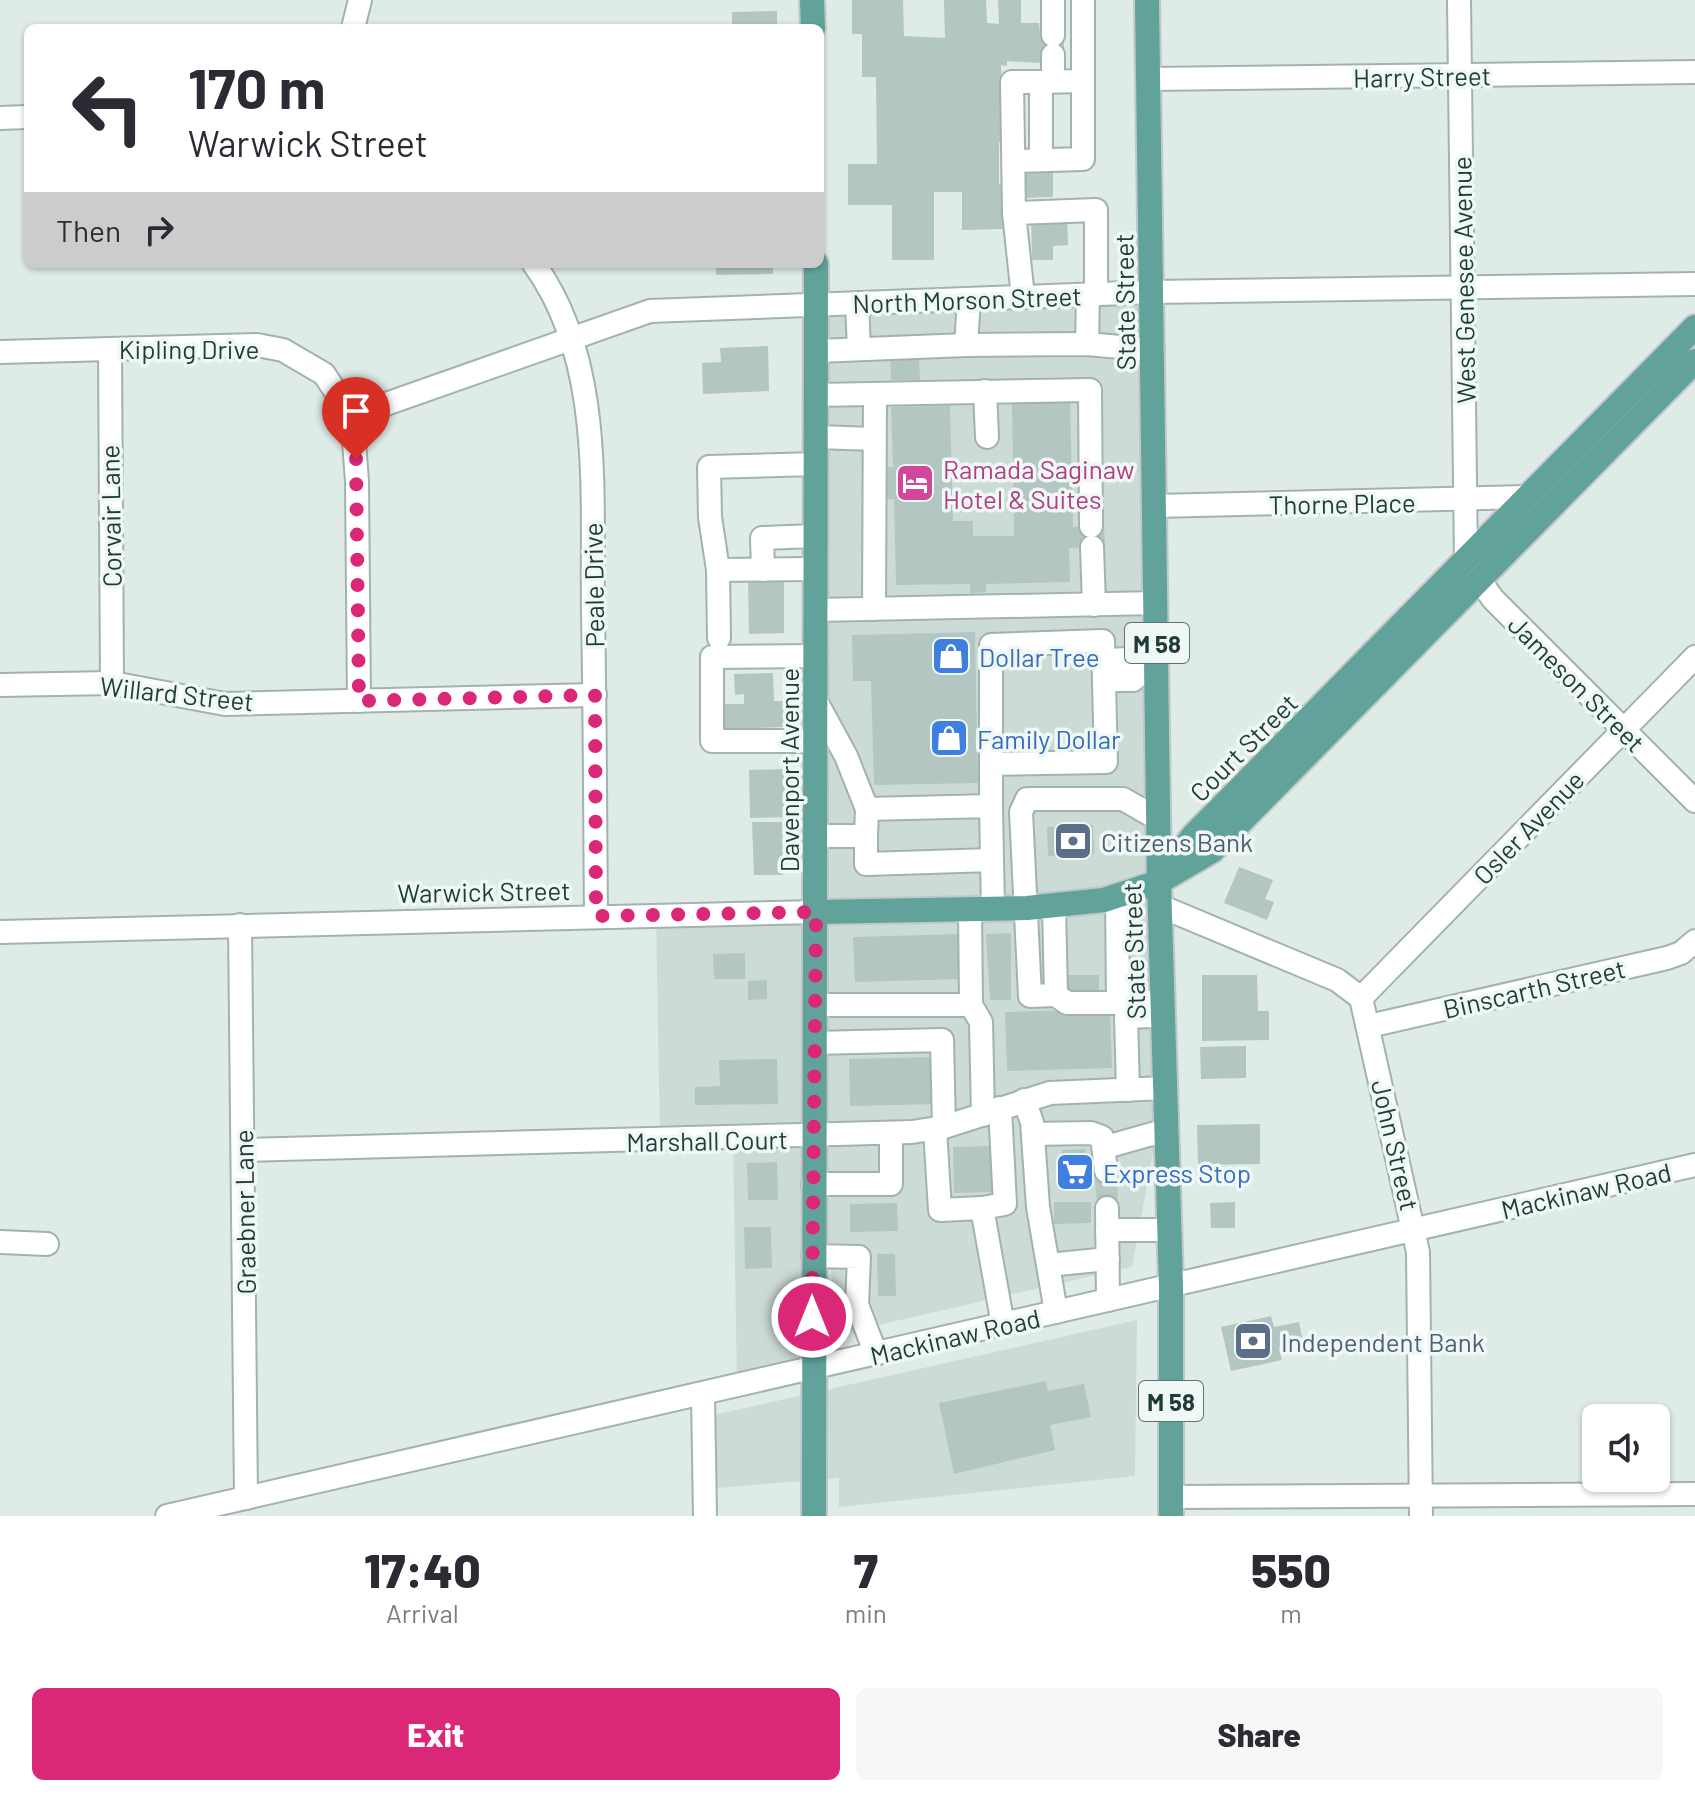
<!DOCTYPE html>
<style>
:root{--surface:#fff;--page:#f7f7f7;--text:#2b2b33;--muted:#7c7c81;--accent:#db2777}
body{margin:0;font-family:Barlow,sans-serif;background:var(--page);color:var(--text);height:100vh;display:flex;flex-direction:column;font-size:30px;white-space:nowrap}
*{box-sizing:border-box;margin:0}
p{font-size:26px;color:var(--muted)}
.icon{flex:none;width:44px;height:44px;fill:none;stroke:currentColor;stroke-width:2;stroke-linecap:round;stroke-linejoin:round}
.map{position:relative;height:1516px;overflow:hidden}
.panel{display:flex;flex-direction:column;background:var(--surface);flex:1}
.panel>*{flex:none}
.banner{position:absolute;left:24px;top:24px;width:800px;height:244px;border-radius:12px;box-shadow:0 2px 6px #0004;background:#fff;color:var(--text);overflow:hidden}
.tools{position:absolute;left:1582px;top:1404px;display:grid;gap:16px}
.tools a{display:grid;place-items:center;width:88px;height:88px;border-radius:12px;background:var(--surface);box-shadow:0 2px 6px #0004;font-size:40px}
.pin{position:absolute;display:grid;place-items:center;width:68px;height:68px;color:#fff;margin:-82px -34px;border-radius:50% 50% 50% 0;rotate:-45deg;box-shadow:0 0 8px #0007}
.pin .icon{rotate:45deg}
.me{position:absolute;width:88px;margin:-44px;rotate:0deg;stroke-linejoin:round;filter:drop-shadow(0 0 6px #0008)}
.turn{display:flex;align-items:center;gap:28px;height:168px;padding:0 32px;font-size:36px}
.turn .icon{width:104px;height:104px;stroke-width:2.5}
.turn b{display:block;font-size:56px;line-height:68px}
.then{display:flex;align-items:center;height:76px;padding:0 32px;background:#0003;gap:16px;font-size:30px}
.eta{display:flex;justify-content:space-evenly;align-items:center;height:136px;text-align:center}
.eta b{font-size:48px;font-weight:800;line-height:56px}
.cta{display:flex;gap:16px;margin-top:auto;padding:16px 32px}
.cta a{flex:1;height:92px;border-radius:12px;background:var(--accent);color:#fff;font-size:32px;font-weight:800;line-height:92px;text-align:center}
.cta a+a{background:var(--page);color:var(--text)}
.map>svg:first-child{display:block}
.built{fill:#cddbd7}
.building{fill:#b4c6c1}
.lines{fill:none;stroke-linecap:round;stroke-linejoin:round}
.minor-tunnel{stroke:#b9c8c4;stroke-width:22;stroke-dasharray:22 11;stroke-linecap:butt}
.minor-casing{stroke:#a2b3af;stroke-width:26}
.major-casing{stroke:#c0c8c7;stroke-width:28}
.minor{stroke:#fff;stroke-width:22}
.major{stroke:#61a39b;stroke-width:24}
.route{stroke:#db2777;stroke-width:14;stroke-dasharray:0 25.2}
.labels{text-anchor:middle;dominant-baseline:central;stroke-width:7;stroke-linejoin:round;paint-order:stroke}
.shield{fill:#eff8f5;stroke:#5d7471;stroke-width:2}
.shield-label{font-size:24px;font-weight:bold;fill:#1f3c38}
.street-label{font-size:26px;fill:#1f3c38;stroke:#eff8f5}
.hotel-label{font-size:26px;fill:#b23c85;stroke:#eff8f5;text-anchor:start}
.shop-label{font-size:26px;fill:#366cbe;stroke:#eff8f5;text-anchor:start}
.service-label{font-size:26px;fill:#4e5e75;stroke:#eff8f5;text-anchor:start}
</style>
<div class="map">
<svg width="1695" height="1516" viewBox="0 0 1695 1516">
<rect width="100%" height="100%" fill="#dfebe7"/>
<g class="built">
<path d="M1152 292 1165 1088 1132 1267 839 1334 814 1146 812 1369 737 1387 733 1139 660 1141 656 915 816 912V304Z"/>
<path d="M1137 1320 1135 1476 839 1507V1478L705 1489 714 1415Z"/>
</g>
<g class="building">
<path d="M852 0H903L904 36 945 38 944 0H986L987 23 999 24 998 0H1021V23H1039L1040 34 1064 35V54L1041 55V63L1007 61V66L1001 65 1003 142H999V184H1004V229L962 230V192H934V260H892V205H848V164H877L876 77H862V34H852Z"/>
<path d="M777 11V28H732V12Z"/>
<path d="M1024 170H1053V197L1024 198Z"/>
<path d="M1067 215 1068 245 1053 246V260H1032L1031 216Z"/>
<path d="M716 264H773V274L716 275Z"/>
<path d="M768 346 769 391 703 394 702 363 721 362 720 348Z"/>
<path d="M919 355 920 380H891L890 356Z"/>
<path d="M1070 401 1073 527 1104 526 1105 547 1069 548 1070 582 986 584V592L970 593V584L896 585 894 499 878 500 877 467H893L891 407 950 406 953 521H973V536H1014L1012 402Z"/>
<path d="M748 578H784V633L749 634Z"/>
<path d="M975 632 978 783 874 785 871 681H853L852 635Z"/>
<path d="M773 673 774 701H783L784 727 725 729 724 704H744V694L735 695 734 674Z"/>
<path d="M785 769 786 817 750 818 749 770Z"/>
<path d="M752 822H782L783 875H754Z"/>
<path d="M1093 825 1094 854 1048 856 1047 827Z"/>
<path d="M1239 867 1273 880 1265 899 1274 902 1267 920 1224 903Z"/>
<path d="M1011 933V1000H990L986 934Z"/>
<path d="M962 934 963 979 855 982 853 937Z"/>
<path d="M745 953V979H714L713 954Z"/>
<path d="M1067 975H1099V995L1068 996Z"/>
<path d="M1202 975H1257L1258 1011H1269V1040L1202 1041Z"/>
<path d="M767 980V999L748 1000V981Z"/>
<path d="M1110 1009 1112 1068 1007 1071 1005 1012Z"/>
<path d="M1246 1046V1078L1201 1079 1200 1047Z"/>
<path d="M936 1057 937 1104 850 1106 849 1059Z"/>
<path d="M777 1059 778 1104 695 1105V1087L720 1086 719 1060Z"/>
<path d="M1260 1124V1164L1198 1165 1197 1125Z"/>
<path d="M997 1146 998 1192 954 1193 953 1147Z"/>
<path d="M1086 1149 1087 1191H1062V1150Z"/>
<path d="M777 1162 778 1200H748L747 1163Z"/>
<path d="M1117 1171 1118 1208H1097L1096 1172Z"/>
<path d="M1054 1202H1091V1223L1054 1224Z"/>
<path d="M1235 1202V1228H1211L1210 1203Z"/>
<path d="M897 1203 898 1231 850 1232V1204Z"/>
<path d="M744 1227H771L772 1268 745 1269Z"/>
<path d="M877 1254H895L896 1296H878Z"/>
<path d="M1271 1316 1274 1327 1299 1322 1303 1343 1279 1348 1282 1360 1231 1371 1221 1327Z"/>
<path d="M1046 1381 1048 1391 1084 1384 1091 1417 1050 1425 1055 1450 954 1474 939 1403Z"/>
</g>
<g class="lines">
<path class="minor-tunnel" d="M1106 1171 1107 1208"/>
<g class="minor-casing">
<g id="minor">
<path d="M1053 0V35"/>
<path d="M1459 0 1466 561 1493 599 1695 801"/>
<path d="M353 28 360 0"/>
<path d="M1053 55V81"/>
<path d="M1150 79 1695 72"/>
<path d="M0 118 28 117"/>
<path d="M1041 160V82L1083 81"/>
<path d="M1014 161 1083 159V0"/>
<path d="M1014 213 1012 82H1041"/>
<path d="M534 264C605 362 591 498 593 612 595 713 595 815 596 916"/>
<path d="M1023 297 1014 213 1096 210V294"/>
<path d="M857 303 859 349"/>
<path d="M1087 344 1088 295"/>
<path d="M966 345 1087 344 1153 350"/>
<path d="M110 349 112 683"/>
<path d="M817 351 966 345 969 299"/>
<path d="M0 352 257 345 283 350 324 374 352 416 357 481 359 701"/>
<path d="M985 391 987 437"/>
<path d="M816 395 1090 390 1091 526"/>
<path d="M352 416 650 311 1152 292 1695 284"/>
<path d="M817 437 873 439"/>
<path d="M1155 506 1529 497"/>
<path d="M1092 547 1094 605"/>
<path d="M718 570 710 517 709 467 816 464"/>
<path d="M763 570 762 538 816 536"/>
<path d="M874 609 875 395"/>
<path d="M817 610 1156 603"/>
<path d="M719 638 718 570 816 569"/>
<path d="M816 656 712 657V741H817"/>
<path d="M1103 660 1132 659 1143 669"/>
<path d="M1104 680H1133L1143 669H1157"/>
<path d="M0 685 112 683 225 704 595 695"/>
<path d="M816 701 846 756 867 809"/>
<path d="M991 806V645L1103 641 1106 762 992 764"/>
<path d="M816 836H866V864L992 860 993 908"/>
<path d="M866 836 867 809 991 806 992 860"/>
<path d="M1117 896 1118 1003 1163 1002"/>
<path d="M1054 906 1056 995 1030 996 1021 812 1027 799H1123L1158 819"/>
<path d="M1160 906 1337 980 1361 998 1418 1252 1421 1516"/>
<path d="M240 925 246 1498"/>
<path d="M0 932 816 912"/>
<path d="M1056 995 1067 1003H1118"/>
<path d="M1361 998 1695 657"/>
<path d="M815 1005H971L970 909"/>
<path d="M971 1005 981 1022 983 1115"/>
<path d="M1369 1026 1667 958 1681 953 1695 941"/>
<path d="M814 1043 942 1040 944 1127"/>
<path d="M1128 1090 1126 1017 1155 1016"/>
<path d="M1024 1100 1032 1122 1038 1207 1056 1312"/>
<path d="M935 1129 940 1210 982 1208 1003 1325"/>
<path d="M1033 1134 1091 1133 1102 1137 1106 1171"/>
<path d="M1106 1147 1166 1130"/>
<path d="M243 1150 912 1132 944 1127 1050 1093 1165 1088"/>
<path d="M813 1184H891V1133"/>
<path d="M982 1208 1005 1204 1000 1108"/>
<path d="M1107 1208 1108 1300"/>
<path d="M1107 1230H1169"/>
<path d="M0 1242 47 1244"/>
<path d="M813 1256 859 1257 857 1305 876 1354"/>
<path d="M1048 1265 1108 1259"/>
<path d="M703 1395 705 1516"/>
<path d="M1171 1497 1695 1494"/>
<path d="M167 1516 1695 1165"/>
</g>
</g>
<g class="major-casing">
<g id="major">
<path d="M812 0 813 28"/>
<path d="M1147 0 1159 882 1171 1285V1516"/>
<path d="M1165 873 1193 836 1695 327"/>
<path d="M816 912 1027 908 1104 900 1159 882 1212 851 1695 361"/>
<path d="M814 1516 816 264"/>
</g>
</g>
<use href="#minor" class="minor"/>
<use href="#major" class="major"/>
</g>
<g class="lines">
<path class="route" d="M356 459 359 701 595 695 596 916 816 912 812 1317"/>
</g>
<defs>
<g id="hotel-square" transform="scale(2)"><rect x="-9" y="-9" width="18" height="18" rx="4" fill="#d1479c" stroke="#eff8f5"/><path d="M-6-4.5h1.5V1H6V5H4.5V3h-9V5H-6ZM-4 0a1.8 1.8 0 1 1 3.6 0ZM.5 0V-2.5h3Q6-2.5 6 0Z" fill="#fff"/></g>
<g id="shop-square" transform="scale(2)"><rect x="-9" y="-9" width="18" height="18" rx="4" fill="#3f7fe0" stroke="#eff8f5"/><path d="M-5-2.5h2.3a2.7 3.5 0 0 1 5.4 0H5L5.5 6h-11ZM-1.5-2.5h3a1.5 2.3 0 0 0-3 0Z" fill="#fff"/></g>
<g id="bank-square" transform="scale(2)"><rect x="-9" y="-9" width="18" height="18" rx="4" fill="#5c6f8a" stroke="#eff8f5"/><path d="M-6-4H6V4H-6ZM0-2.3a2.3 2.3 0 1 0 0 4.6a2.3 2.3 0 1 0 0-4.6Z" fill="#fff"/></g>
<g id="supermarket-square" transform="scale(2)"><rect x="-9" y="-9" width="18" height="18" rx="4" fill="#3f7fe0" stroke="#eff8f5"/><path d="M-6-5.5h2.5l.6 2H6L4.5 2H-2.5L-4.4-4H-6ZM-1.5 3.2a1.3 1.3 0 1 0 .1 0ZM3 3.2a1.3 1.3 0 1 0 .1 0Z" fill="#fff"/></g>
</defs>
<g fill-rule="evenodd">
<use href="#hotel-square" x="915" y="483"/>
<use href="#shop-square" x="951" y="656"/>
<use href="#shop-square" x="949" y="738"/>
<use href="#bank-square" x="1073" y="841"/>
<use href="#supermarket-square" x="1075" y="1172"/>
<use href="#bank-square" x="1253" y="1341"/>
</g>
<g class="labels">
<g class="shield">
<rect x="1125" y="623" width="64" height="40" rx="6"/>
<rect x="1139" y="1381" width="64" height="40" rx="6"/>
</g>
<g class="shield-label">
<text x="1157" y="643">M 58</text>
<text x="1171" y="1401">M 58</text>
</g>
<g class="street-label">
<text transform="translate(1422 76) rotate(-1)">Harry Street</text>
<text transform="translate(1463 280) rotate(-91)">West Genesee Avenue</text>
<text transform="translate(967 299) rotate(-2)">North Morson Street</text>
<text transform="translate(1124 302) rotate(-91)">State Street</text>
<text x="189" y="348">Kipling Drive</text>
<text transform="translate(1342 503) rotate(-1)">Thorne Place</text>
<text transform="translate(110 516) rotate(-91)">Corvair Lane</text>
<text transform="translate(593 585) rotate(-91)">Peale Drive</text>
<text transform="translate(1577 683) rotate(45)">Jameson Street</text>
<text transform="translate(177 693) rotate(6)">Willard Street</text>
<text transform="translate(1243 747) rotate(-45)">Court Street</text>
<text transform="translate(788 770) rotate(-90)">Davenport Avenue</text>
<text transform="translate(1528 827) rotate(-46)">Osler Avenue</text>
<text transform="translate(484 891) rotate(-1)">Warwick Street</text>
<text transform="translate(1133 951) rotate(-92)">State Street</text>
<text transform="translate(1534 988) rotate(-13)">Binscarth Street</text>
<text transform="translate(707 1140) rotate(-1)">Marshall Court</text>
<text transform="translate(1396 1145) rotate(77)">John Street</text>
<text transform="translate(1586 1190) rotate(-13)">Mackinaw Road</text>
<text transform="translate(244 1212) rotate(-91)">Graebner Lane</text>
<text transform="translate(955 1336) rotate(-13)">Mackinaw Road</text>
</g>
<g class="hotel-label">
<text x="943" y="468">Ramada Saginaw<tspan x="943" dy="30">Hotel &amp; Suites</tspan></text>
</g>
<g class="shop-label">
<text x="979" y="656">Dollar Tree</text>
<text x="977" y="738">Family Dollar</text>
<text x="1103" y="1172">Express Stop</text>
</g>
<g class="service-label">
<text x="1101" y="841">Citizens Bank</text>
<text x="1281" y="1341">Independent Bank</text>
</g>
</g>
</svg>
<div class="tools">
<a><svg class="icon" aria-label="sound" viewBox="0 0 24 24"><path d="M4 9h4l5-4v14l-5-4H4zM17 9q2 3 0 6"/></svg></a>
</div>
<div class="pin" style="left:356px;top:459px;background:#d93025"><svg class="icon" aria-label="arrive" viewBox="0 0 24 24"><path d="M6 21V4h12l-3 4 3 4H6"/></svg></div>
<svg class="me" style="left:812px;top:1317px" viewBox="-20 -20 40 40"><circle r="17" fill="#db2777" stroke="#fff" stroke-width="3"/><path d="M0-11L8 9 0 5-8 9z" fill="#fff"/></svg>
<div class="banner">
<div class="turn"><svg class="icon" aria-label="left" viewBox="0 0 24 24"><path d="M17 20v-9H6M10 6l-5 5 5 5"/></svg><div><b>170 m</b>Warwick Street</div></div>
<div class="then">Then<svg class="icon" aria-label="right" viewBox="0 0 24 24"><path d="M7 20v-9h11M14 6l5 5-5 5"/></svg></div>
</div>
</div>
<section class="panel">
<div class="eta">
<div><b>17:40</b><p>Arrival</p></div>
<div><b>7</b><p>min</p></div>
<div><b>550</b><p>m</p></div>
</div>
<div class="cta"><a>Exit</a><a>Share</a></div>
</section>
